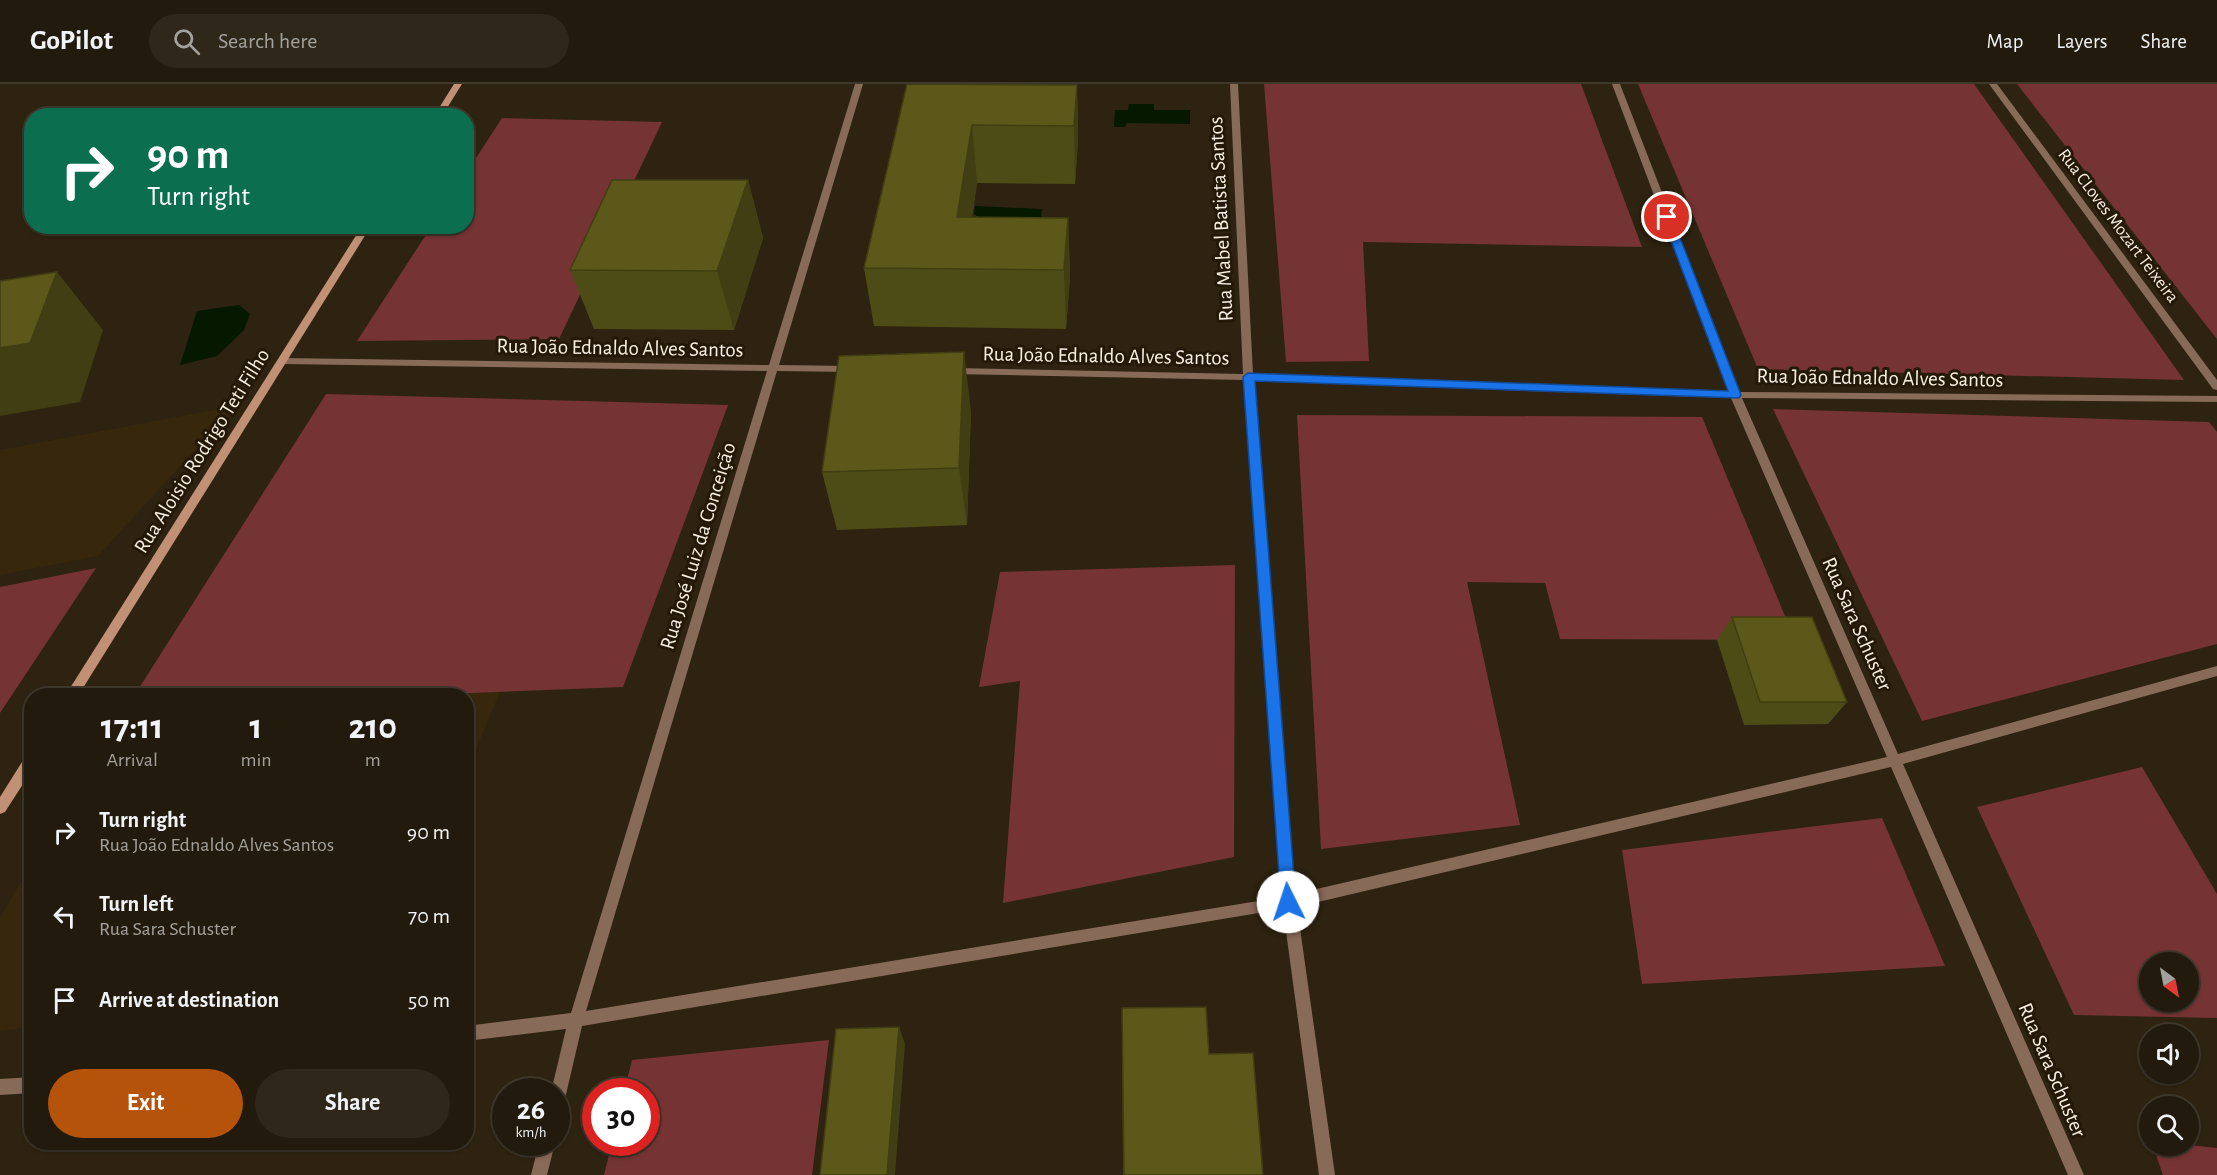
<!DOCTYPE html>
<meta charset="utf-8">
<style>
:root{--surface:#221a0c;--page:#2e271a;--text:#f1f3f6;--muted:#a2a19d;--line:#3f382d;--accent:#b45309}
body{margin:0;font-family:"Alegreya Sans",sans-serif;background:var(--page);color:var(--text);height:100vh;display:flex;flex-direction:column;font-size:22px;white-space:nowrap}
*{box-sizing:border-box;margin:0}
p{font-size:20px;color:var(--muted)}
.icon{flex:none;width:33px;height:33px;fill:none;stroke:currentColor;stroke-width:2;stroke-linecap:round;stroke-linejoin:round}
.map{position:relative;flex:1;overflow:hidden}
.side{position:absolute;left:24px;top:604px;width:450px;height:462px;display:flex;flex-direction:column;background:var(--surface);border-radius:24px;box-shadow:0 2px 4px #0004,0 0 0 2px var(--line)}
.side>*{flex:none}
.banner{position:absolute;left:24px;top:24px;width:450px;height:126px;border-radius:24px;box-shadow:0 2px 4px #0004,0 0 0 2px var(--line);background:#0b6e4f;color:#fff;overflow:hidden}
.needle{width:39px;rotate:148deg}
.tools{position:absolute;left:2139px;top:868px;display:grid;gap:12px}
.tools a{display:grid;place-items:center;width:60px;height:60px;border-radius:50%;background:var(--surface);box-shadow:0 2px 4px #0004,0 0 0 2px var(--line);font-size:30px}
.speed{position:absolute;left:492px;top:994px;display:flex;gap:12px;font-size:30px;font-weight:700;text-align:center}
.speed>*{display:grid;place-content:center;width:78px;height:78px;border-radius:50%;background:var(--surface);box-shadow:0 2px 4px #0004,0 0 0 2px var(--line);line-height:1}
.speed small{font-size:15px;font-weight:400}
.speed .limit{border:9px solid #d22;background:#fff;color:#111}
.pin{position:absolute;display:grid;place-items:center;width:51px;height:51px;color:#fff;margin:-26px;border:3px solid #fff;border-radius:50%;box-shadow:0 2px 6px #0007}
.me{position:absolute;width:66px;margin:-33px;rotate:356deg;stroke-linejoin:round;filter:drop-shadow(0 0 4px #0008)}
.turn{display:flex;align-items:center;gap:21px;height:126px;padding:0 24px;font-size:27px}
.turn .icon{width:78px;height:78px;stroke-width:2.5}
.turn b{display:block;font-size:42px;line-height:51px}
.eta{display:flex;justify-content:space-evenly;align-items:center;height:102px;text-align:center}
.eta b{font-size:36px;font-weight:600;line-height:42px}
.button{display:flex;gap:12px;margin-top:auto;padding:12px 24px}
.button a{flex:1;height:69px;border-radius:36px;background:var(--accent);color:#fff;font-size:24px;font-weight:600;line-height:69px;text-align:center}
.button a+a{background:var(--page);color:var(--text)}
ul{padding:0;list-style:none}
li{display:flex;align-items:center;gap:18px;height:84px;padding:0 24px}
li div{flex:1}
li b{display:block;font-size:22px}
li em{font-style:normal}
header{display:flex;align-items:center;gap:36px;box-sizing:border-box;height:84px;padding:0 30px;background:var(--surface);border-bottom:2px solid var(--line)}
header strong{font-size:28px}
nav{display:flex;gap:33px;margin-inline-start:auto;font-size:21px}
.search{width:420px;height:54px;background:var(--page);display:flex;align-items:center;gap:15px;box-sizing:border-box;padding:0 21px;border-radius:33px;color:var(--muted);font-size:22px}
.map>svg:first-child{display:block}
.built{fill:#36270d}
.green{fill:#763333;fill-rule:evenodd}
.water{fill:#051800}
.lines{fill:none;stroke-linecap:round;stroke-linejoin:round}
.street{fill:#886a59;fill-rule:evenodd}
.secondary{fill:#c19075;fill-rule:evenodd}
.wall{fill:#4e4c16}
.shaded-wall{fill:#403e12}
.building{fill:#5b5819;stroke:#403e12;stroke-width:1.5}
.route{fill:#1a73e8;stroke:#114b97;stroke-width:1.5}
.labels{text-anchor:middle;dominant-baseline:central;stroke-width:6;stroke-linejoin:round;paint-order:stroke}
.far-street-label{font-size:18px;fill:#f7efe3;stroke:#241907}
.street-label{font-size:21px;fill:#f7efe3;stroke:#241907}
</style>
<header>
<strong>GoPilot</strong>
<div class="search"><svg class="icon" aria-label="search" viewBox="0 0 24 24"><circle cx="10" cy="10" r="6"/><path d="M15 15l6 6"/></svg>Search here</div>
<nav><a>Map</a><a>Layers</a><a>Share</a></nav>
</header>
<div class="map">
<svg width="2217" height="1091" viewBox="0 0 2217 1091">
<rect width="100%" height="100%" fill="#2e2310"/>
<g class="built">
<path d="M235 322 98 472 0 491V366Z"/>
<path d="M500 608 467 687 466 612H397Z"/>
<path d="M31 781V943L0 947V833Z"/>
</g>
<g class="green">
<path d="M1264 0H1581L1642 163 1363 158 1369 277 1286 278Z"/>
<path d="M1638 0H1974L2184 296 1758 285Z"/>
<path d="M2017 0H2217V255Z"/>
<path d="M502 34 662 38 559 255 357 257 431 143 466 142 467 88Z"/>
<path d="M326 310 728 321 623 603 397 612H134Z"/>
<path d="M1773 325 2209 338 2217 348V560L1922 637Z"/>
<path d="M1297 331 1702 333 1795 556 1560 555 1545 499 1467 498 1520 741 1321 765Z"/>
<path d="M1235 481 1234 773 1003 819 1020 597 979 603 1000 488Z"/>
<path d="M96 484 0 629V503Z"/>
<path d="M2142 683 2217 810V934L2074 931 1977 723ZM2150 879H2188V918H2150Z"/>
<path d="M1882 734 1945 882 1642 900 1622 766Z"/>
<path d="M829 956 812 1091H604L612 1059H646V1008H624L632 976Z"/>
<path d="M2189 1061 2217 1064V1091H2163L2153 1062Z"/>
</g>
<g class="water">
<path d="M1129 20H1154V26H1190V40L1127 39 1125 43H1114L1115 26H1128Z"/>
<path d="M975 122 1042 125 1040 138 989 140 974 130Z"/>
<path d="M239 221 250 230 244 246 217 272 180 281 197 227Z"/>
</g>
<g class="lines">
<g class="street">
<path d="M855 0H863L779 281 851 282 856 285 851 288 777 287 586 927 1282 813 1243 296 953 290 948 287 953 284 1243 290 1230 0H1238L1253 290 1728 307 1612 0H1620L1739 308 2217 312V318L1742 314 1898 670 2217 582V592L1903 680 2084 1091H2068L1891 683 1297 823 1335 1091H1319L1283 825 582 942 564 1019 562 1025 556 1027V1008H551L566 945 466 957V942L571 929 767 287 282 280 277 277 282 274 769 281ZM1253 297 1731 314 1887 673 1295 810Z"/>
<path d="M1989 0H1997L2217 296V306L2213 305Z"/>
<path d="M32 993V1009L0 1011V995Z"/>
<path d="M539 1059H555L547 1091H531Z"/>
</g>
<g class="secondary">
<path d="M454 0H462L442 32H434Z"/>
<path d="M362 142H371L78 612H65Z"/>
<path d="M32 669V686L5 728 0 730V713L27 670Z"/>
</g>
</g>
<g class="wall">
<path d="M988 0 1077 1 1078 58 1075 100 977 99 972 133 1068 134 1070 192 1066 245 874 242 864 184Z"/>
<path d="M748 96 763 154 734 246 594 245 570 186Z"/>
<path d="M971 327 967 441 837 446 822 388Z"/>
<path d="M1732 533 1847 618 1828 640 1744 641 1717 556Z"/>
<path d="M1122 924 1209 970 1263 1091H1123Z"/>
</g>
<g class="shaded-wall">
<path d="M1077 1 1078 58 1075 100 1074 42Z"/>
<path d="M972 41 977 99 964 185 957 133Z"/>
<path d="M748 96 763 154 734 246 717 187Z"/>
<path d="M1068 134 1070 192 1066 245 1064 186Z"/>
<path d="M57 188 103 246 80 318 0 332V264Z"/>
<path d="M964 268 971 327 967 441 959 384Z"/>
<path d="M899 943 905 960 895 1091H887Z"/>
</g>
<g class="building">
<path d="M907 0 1077 1 1074 42 972 41 957 133 1068 134 1064 186 864 184Z"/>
<path d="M612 96H748L717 187 570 186Z"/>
<path d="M57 188 30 259 0 264V197Z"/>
<path d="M964 268 959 384 822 388 839 272Z"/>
<path d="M1732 533H1812L1847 618H1760Z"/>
<path d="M1206 923 1209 970 1253 969 1263 1091H1124L1122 924Z"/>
<path d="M899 943 887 1091H820L836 945Z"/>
</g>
<path class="route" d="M1667 130 1672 133 1741 311 1739 314 1255 297 1296 818 1294 823 1288 825 1283 823 1281 818 1243 293 1248 289 1728 307 1662 133Z"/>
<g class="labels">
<g class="far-street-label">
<text transform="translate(2118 142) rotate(53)">Rua CLoves Mozart Teixeira</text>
</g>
<g class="street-label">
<text transform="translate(1221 135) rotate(-93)">Rua Mabel Batista Santos</text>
<text transform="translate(620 264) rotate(1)">Rua João Ednaldo Alves Santos</text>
<text transform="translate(1106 272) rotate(1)">Rua João Ednaldo Alves Santos</text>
<text transform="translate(1880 294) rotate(1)">Rua João Ednaldo Alves Santos</text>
<text transform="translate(202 367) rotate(-58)">Rua Aloisio Rodrigo Teti Filho</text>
<text transform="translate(698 462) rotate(-73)">Rua José Luiz da Conceição</text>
<text transform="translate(1857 540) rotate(66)">Rua Sara Schuster</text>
<text transform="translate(2052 986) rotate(67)">Rua Sara Schuster</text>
</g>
</g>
</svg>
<div class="tools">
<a><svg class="needle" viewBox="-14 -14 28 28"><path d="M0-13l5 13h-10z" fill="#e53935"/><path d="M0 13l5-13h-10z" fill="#a2a19d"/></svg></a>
<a><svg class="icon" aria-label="sound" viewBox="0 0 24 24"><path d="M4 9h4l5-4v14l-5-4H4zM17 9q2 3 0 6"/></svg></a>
<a><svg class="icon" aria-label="search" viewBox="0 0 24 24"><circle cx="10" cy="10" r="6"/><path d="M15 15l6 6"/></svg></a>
</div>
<div class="speed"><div>26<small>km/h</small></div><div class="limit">30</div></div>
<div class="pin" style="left:1667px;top:133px;background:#d93025"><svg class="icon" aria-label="arrive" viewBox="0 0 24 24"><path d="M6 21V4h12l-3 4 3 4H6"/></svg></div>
<svg class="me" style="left:1288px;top:818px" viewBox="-20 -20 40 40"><circle r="19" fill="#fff"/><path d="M0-13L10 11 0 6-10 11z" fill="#1a73e8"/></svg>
<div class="banner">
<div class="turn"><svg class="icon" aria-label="right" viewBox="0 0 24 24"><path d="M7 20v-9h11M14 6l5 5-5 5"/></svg><div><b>90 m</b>Turn right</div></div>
</div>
<section class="side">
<div class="eta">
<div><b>17:11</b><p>Arrival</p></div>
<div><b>1</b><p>min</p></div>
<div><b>210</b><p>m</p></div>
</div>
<ul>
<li><svg class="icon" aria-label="right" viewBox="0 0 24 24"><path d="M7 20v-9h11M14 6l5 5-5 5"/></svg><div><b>Turn right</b><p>Rua João Ednaldo Alves Santos</p></div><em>90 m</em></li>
<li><svg class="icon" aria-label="left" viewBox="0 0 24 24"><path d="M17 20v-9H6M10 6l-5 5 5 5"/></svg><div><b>Turn left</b><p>Rua Sara Schuster</p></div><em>70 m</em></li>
<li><svg class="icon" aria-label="arrive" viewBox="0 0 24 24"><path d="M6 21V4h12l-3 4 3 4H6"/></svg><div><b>Arrive at destination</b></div><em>50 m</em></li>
</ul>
<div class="button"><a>Exit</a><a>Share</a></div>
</section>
</div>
